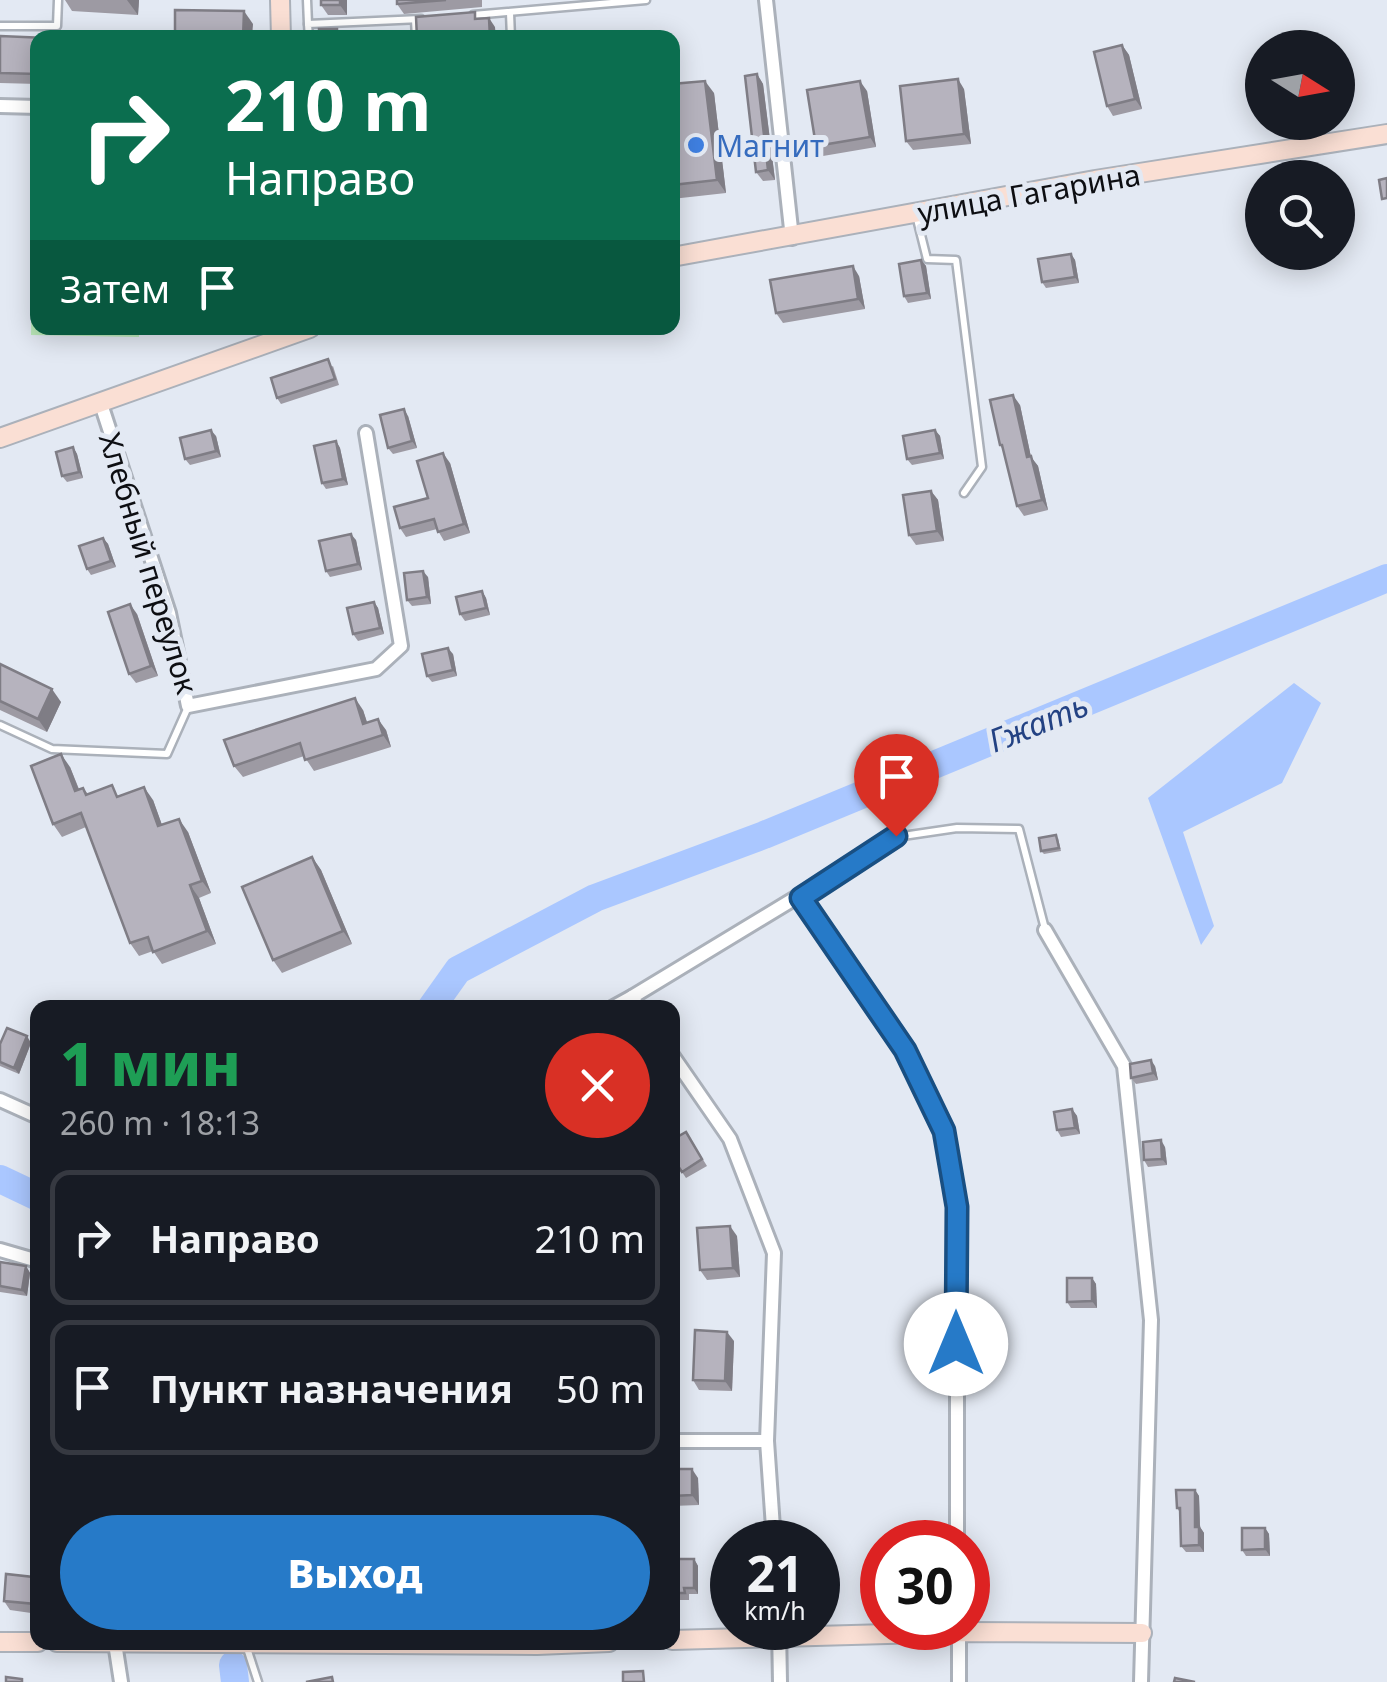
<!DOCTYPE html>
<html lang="ru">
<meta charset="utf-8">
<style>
:root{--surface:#171b24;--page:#20242c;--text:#f1f3f6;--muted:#9ea1a6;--line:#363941;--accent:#267ac8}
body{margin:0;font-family:"Noto Sans",sans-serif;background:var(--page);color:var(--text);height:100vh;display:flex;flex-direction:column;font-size:38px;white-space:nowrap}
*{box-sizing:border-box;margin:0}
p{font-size:32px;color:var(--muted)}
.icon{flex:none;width:55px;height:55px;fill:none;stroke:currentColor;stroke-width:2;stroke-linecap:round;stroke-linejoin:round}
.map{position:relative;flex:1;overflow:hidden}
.panel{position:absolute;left:30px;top:1000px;width:650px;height:650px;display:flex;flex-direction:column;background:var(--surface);border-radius:20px;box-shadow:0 5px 25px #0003}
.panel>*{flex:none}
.top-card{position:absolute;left:30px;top:30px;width:650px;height:305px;border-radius:20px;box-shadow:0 5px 25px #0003;background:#0b6e4f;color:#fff;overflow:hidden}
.needle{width:65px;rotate:101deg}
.controls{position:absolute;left:1245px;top:30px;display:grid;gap:20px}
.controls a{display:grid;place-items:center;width:110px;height:110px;border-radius:50%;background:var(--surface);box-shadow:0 5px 25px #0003;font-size:50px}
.speed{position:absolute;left:710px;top:1520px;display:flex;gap:20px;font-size:50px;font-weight:700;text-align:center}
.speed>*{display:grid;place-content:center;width:130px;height:130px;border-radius:50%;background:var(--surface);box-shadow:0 5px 25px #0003;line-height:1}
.speed small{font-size:25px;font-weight:400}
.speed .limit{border:15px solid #d22;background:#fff;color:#111}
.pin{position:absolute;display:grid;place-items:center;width:85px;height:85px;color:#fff;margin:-102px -42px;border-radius:50% 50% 50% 0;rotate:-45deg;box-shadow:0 0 10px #0007}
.pin .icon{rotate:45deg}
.me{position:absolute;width:110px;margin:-55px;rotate:0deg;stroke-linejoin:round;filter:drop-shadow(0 0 8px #0008)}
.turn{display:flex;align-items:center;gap:35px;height:210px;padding:0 30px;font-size:45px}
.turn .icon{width:130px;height:130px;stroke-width:2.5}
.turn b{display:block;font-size:70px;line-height:85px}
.then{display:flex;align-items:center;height:95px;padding:0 30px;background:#0003;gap:20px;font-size:38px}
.round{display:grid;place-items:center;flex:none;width:105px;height:105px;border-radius:52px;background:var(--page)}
.head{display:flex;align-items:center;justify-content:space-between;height:170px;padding:0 30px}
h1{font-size:60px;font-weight:800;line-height:75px;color:#1e9e55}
.cta{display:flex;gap:20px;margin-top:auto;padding:20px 30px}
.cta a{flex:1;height:115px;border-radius:60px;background:var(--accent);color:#fff;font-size:40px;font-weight:800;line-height:115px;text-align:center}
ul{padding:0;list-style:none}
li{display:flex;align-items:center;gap:30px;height:135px;margin:0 20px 15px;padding:0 10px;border:5px solid var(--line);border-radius:20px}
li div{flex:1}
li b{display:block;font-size:38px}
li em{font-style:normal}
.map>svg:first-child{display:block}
.green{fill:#bbe9b9}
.water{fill:#aac7ff}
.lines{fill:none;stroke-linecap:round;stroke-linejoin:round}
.river{stroke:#aac7ff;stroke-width:28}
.lane-casing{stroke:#abb1ba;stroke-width:11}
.street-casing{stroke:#abb1ba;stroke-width:18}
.secondary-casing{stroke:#abb1ba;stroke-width:22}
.lane{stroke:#fff;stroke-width:6}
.street{stroke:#fff;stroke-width:12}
.secondary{stroke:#fadfd4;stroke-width:18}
.wall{fill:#9d9aa3}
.shaded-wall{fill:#7f7d85}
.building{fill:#b6b3be;stroke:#7f7d85;stroke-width:2.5}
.route-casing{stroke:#194f82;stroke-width:25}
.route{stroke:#267ac8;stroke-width:18}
.shop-dot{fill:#3f7fe0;stroke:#e3e9f3;stroke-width:4}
.labels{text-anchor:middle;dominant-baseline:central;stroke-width:10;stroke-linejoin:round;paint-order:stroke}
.shop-label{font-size:30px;fill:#366cbe;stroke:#e3e9f3;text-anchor:start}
.street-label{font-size:30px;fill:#0d0e12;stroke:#e3e9f3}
.water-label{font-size:32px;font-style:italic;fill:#234283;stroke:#e3e9f3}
</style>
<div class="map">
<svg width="1387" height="1682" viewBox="0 0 1387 1682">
<rect width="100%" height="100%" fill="#e3e9f3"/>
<path class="green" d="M32 269H37L38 328H139V337L31 335Z"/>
<path class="water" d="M1294 683 1321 703 1282 783 1183 832 1214 926 1201 945 1148 798Z"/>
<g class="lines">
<g class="river">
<path d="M431 1008 458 970 595 898 764 835 1387 578"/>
<path d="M0 1179 38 1197"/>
<path d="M233 1665 235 1682"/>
</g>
<g class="lane-casing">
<g id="lane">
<path d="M307 0 308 24"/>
<path d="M510 13 511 38"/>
<path d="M473 15 646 0"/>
<path d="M415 20 416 38"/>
<path d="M0 26H57L58 0"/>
<path d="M309 38 308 24 421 19"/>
<path d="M916 215 927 259 956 260 982 467 964 493"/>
<path d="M0 725 52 749 167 754 188 707"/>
<path d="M896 837 957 828 1019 829 1045 929"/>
<path d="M246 1645 258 1682"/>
</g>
</g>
<g class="street-casing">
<g id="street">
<path d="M766 0 792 238"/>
<path d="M0 106 38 107"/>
<path d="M101 404 169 613 188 706 376 669 401 646 366 433"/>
<path d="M801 897 905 1050 943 1131 957 1207V1542"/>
<path d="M1045 930 1124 1066 1151 1320 1141 1682"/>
<path d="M612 1008 632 997"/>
<path d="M639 1008 632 997 896 837"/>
<path d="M672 1055 730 1139 774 1253 767 1441 774 1542"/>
<path d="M0 1100 38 1117"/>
<path d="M0 1250 38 1261"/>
<path d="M672 1441H767"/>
<path d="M779 1628 780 1682"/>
<path d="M959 1628V1682"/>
<path d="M115 1643 121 1682"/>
</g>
</g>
<g class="secondary-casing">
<g id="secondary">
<path d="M280 0 281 38"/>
<path d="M672 257 1095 180 1387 134"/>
<path d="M0 438 310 328"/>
<path d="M672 1640 959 1632 1142 1633"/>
<path d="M0 1642H38"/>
<path d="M57 1642 537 1645 609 1642"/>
</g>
</g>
<use href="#lane" class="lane"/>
<use href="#street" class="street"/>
<use href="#secondary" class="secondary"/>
</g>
<g class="wall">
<path d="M65 0H139L138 15 72 11Z"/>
<path d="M347 0V15H328L321 5Z"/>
<path d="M397 0H482V7L404 14 397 4Z"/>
<path d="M0 36 38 38V84L0 83Z"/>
<path d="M1122 45 1129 55 1142 109 1113 116 1107 106Z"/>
<path d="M757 74 763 84 775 180 763 181 756 172Z"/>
<path d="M672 84 714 93 726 193 672 199Z"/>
<path d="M964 89 971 144 913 150 906 141Z"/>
<path d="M867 91 876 147 823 156 816 146Z"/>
<path d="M1071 254 1075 260 1079 283 1046 288 1042 282Z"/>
<path d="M921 260 926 266 931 299 908 303 904 296Z"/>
<path d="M859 276 865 309 783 323 776 313Z"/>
<path d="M333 366 339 385 281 404 277 398Z"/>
<path d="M1020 405 1031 457 1038 466 1048 510 1024 516 1017 506 1004 451 1000 445Z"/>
<path d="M408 416 417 448 393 454 388 448Z"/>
<path d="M935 430 940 436 944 459 912 465 907 459Z"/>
<path d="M216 436 221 457 190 465 185 459Z"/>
<path d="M336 441 340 448 348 485 326 489 322 483Z"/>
<path d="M73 447 77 454 83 478 67 482 62 476Z"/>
<path d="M450 463 470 533 444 541 437 529 406 537 400 528 428 498Z"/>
<path d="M931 491 938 500 944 541 916 545 909 535Z"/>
<path d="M103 538 108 544 116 567 91 575 87 569Z"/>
<path d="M356 540 362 570 330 577 326 571Z"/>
<path d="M428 577 431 604 412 606 407 600Z"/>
<path d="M482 591 486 598 490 615 465 621 460 614Z"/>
<path d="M374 602 378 608 384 634 358 641 353 634Z"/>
<path d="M137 614 158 676 136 683 129 674Z"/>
<path d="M453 654 457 676 432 682 427 676Z"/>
<path d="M0 664 61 702 47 732 0 710Z"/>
<path d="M363 710 367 722 386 730 391 747 314 771 304 756 243 777 234 766Z"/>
<path d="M70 767 79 789 83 788 88 794 153 800 162 825 188 832 211 893 199 898 216 944 162 964 153 951 139 956 130 943 86 827 62 837 53 824Z"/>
<path d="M1058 838 1061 851 1044 854 1041 851Z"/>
<path d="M312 857 321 870 352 944 282 973 273 960Z"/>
<path d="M31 1043 19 1074 0 1066V1044Z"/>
<path d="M1155 1066 1158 1080 1136 1084 1131 1078Z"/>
<path d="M1072 1109 1077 1116 1080 1134 1061 1137 1057 1130Z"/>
<path d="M686 1132 707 1166 686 1178 672 1157Z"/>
<path d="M1165 1147 1167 1165 1148 1167 1144 1160Z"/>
<path d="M737 1236 740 1277 707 1280 700 1270Z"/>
<path d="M0 1262 26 1266 30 1273 27 1296 0 1292Z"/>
<path d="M1092 1278 1096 1284 1097 1308H1071L1067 1302Z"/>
<path d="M734 1341 732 1391 699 1390 693 1380Z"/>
<path d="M38 1462V1614L10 1610 4 1601 34 1577Z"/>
<path d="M672 1469 698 1478 699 1505 672 1506Z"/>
<path d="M1195 1490 1199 1496 1200 1527 1204 1533V1552H1186L1181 1546V1514L1177 1508Z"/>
<path d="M1265 1528 1269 1534 1270 1556H1246L1242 1550Z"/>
<path d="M672 1559H694L698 1566V1594H689V1600H672Z"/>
</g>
<g class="shaded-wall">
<path d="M127 0H139L138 15Z"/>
<path d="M340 0H347V15L340 5Z"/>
<path d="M244 11 253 24 252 38H243Z"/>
<path d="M489 18 495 27 496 38H490Z"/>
<path d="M1122 45 1129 55 1142 109 1135 99Z"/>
<path d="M757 74 763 84 775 180 768 170Z"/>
<path d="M958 79 964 89 971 144 964 134Z"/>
<path d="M705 81 714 93 726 193 717 180Z"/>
<path d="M860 81 867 91 876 147 870 137Z"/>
<path d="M1071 254 1075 260 1079 283 1075 277Z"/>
<path d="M921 260 926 266 931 299 927 293Z"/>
<path d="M853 266 859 276 865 309 858 299Z"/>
<path d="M1013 395 1020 405 1031 457 1038 466 1048 510 1042 500 1027 457Z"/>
<path d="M404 409 408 416 417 448 412 441Z"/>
<path d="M211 430 216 436 221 457 216 451Z"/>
<path d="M935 430 940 436 944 459 940 453Z"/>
<path d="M336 441 340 448 348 485 343 479Z"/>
<path d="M73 447 77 454 83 478 79 472Z"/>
<path d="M443 453 450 463 470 533 464 524Z"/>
<path d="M931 491 938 500 944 541 937 531Z"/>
<path d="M351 534 356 540 362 570 358 564Z"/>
<path d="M103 538 108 544 116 567 111 561Z"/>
<path d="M423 571 428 577 431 604 427 597Z"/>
<path d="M482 591 486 598 490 615 486 608Z"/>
<path d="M374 602 378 608 384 634 380 628Z"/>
<path d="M130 604 137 614 158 676 151 666Z"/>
<path d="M448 648 453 654 457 676 453 670Z"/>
<path d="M52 689 61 702 47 732 38 719Z"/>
<path d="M355 698 363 710 371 735 363 724Z"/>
<path d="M378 719 386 730 391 747 383 735Z"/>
<path d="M61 754 70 767 84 803 75 791Z"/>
<path d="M144 787 153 800 167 839 158 826Z"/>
<path d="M179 819 188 832 211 893 202 881Z"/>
<path d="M312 857 321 870 352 944 343 931Z"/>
<path d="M190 885 199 898 216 944 207 931Z"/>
<path d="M27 1036 31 1043 19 1074 14 1068Z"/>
<path d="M1151 1060 1155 1066 1158 1080 1153 1073Z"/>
<path d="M1072 1109 1077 1116 1080 1134 1075 1128Z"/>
<path d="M1161 1140 1165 1147 1167 1165 1162 1159Z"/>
<path d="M730 1226 737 1236 740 1277 733 1268Z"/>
<path d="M26 1266 30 1273 27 1296 22 1290Z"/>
<path d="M1092 1278 1096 1284 1097 1308 1092 1301Z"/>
<path d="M727 1332 734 1341 732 1391 725 1381Z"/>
<path d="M692 1469 698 1478 699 1505 692 1495Z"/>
<path d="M1195 1490 1199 1496 1200 1527 1204 1533V1552L1199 1545 1195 1527Z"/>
<path d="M1265 1528 1269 1534 1270 1556 1265 1549Z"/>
<path d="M694 1559 698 1566V1594L694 1588Z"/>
</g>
<g class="building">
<rect x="321" y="0" width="19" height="5"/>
<path d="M397 0H446L397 4Z"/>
<path d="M175 10 244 11 243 38H175Z"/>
<path d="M475 12V19L489 18 490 38H417L416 17Z"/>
<rect x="319" y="29" width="18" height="9"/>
<path d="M0 36 47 38H38V74L0 73Z"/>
<path d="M1122 45 1135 99 1107 106 1094 52Z"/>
<path d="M757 74 768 170 756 172 745 76Z"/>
<path d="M958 79 964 134 906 141 900 86Z"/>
<path d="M705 81 717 180 672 185V84Z"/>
<path d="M860 81 870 137 816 146 807 90Z"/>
<path d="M1387 178V198L1382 199 1379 180Z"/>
<path d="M1071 254 1075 277 1042 282 1038 259Z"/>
<path d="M921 260 927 293 904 296 899 264Z"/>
<path d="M853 266 858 299 776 313 770 280Z"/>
<path d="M328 359 335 379 277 398 271 378Z"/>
<path d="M1013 395 1027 457 1031 456 1042 500 1017 506 1002 445H1000L990 400Z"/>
<path d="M404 409 412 441 388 448 380 415Z"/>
<path d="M211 430 216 451 185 459 180 438Z"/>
<path d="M935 430 940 453 907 459 903 436Z"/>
<path d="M336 441 343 479 322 483 314 446Z"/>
<path d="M73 447 79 472 62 476 56 452Z"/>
<path d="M443 453 464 524 438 532 434 519 400 528 394 507 428 498 417 461Z"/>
<path d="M931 491 937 531 909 535 903 495Z"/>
<path d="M351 534 358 564 326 571 319 541Z"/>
<path d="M103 538 111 561 87 569 79 546Z"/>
<path d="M423 571 427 597 407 600 404 573Z"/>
<path d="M482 591 486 608 460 614 456 597Z"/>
<path d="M374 602 380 628 353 634 347 608Z"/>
<path d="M130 604 151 666 129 674 108 612Z"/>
<path d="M448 648 453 670 427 676 422 654Z"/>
<path d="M0 664 52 689 38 719 0 701Z"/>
<path d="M355 698 363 724 378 719 383 735 305 760 300 743 234 766 224 740Z"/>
<path d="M61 754 75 791 83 788 86 795 112 785 117 797 144 787 158 826 179 819 202 881 190 885 207 931 153 952 148 937 130 943 81 813 53 824 31 766Z"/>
<path d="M1056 835 1059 848 1041 851 1039 838Z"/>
<path d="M312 857 343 931 273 960 242 887Z"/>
<path d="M7 1028 27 1036 14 1068 0 1062V1044Z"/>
<path d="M1151 1060 1153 1073 1131 1078 1130 1064Z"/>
<path d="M1072 1109 1075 1128 1057 1130 1054 1112Z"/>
<path d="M686 1132 702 1159 682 1172 672 1157V1140Z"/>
<path d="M1161 1140 1162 1159 1144 1160 1143 1142Z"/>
<path d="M730 1226 733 1268 700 1270 697 1228Z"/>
<path d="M0 1262 26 1266 22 1290 0 1286Z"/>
<path d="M1067 1278H1092V1301L1067 1302Z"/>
<path d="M34 1317H38V1345H32Z"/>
<path d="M695 1330 727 1332 725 1381 693 1380Z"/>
<path d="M32 1462H38V1610H35V1604L4 1601 6 1574 34 1577Z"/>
<path d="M672 1469H692V1495L672 1496Z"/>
<path d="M1176 1490H1195V1527H1199V1545L1181 1546 1180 1508H1177Z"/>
<path d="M1242 1528H1265V1549L1242 1550Z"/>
<path d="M672 1559H694V1588H684L685 1593H672Z"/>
<path d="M643 1671 644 1682H623V1672Z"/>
<path d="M6 1677 22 1679V1682H6Z"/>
<path d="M332 1677 333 1682H306Z"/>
<path d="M1175 1678 1195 1682H1174Z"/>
</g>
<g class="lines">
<g class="route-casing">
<path id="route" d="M896 836 801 898 905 1050 944 1131 957 1207 956 1344"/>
</g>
<use href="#route" class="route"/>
</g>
<circle class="shop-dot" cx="696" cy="145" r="10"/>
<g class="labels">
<g class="shop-label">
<text x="716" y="145">Магнит</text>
</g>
<g class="street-label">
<text transform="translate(1029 193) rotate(-10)">улица Гагарина</text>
<text transform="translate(149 563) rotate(73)">Хлебный переулок</text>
</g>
<g class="water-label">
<text transform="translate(1038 722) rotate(-22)">Гжать</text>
</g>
</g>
</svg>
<div class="controls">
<a><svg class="needle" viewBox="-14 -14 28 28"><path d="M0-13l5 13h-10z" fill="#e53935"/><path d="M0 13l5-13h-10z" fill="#9ea1a6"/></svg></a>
<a><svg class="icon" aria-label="search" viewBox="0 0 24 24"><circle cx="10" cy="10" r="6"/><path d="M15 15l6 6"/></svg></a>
</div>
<div class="speed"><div>21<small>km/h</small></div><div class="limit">30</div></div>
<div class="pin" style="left:896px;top:836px;background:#d93025"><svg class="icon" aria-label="arrive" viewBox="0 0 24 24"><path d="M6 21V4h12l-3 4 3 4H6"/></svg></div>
<svg class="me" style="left:956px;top:1344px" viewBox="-20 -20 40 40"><circle r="19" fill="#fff"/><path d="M0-13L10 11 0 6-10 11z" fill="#267ac8"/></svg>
<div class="top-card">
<div class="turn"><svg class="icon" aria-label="right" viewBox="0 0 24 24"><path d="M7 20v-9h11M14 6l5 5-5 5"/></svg><div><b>210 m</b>Направо</div></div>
<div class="then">Затем<svg class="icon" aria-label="arrive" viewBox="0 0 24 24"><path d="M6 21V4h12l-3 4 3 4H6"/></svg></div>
</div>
<section class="panel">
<div class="head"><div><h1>1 мин</h1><p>260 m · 18:13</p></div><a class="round" style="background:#d93025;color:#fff"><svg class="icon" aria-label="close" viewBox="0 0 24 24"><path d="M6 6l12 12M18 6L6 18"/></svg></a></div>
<ul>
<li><svg class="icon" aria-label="right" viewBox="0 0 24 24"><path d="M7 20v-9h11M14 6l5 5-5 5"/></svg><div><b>Направо</b></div><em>210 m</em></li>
<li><svg class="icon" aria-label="arrive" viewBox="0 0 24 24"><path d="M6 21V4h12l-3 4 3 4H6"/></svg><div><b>Пункт назначения</b></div><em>50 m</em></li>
</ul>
<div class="cta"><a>Выход</a></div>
</section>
</div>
